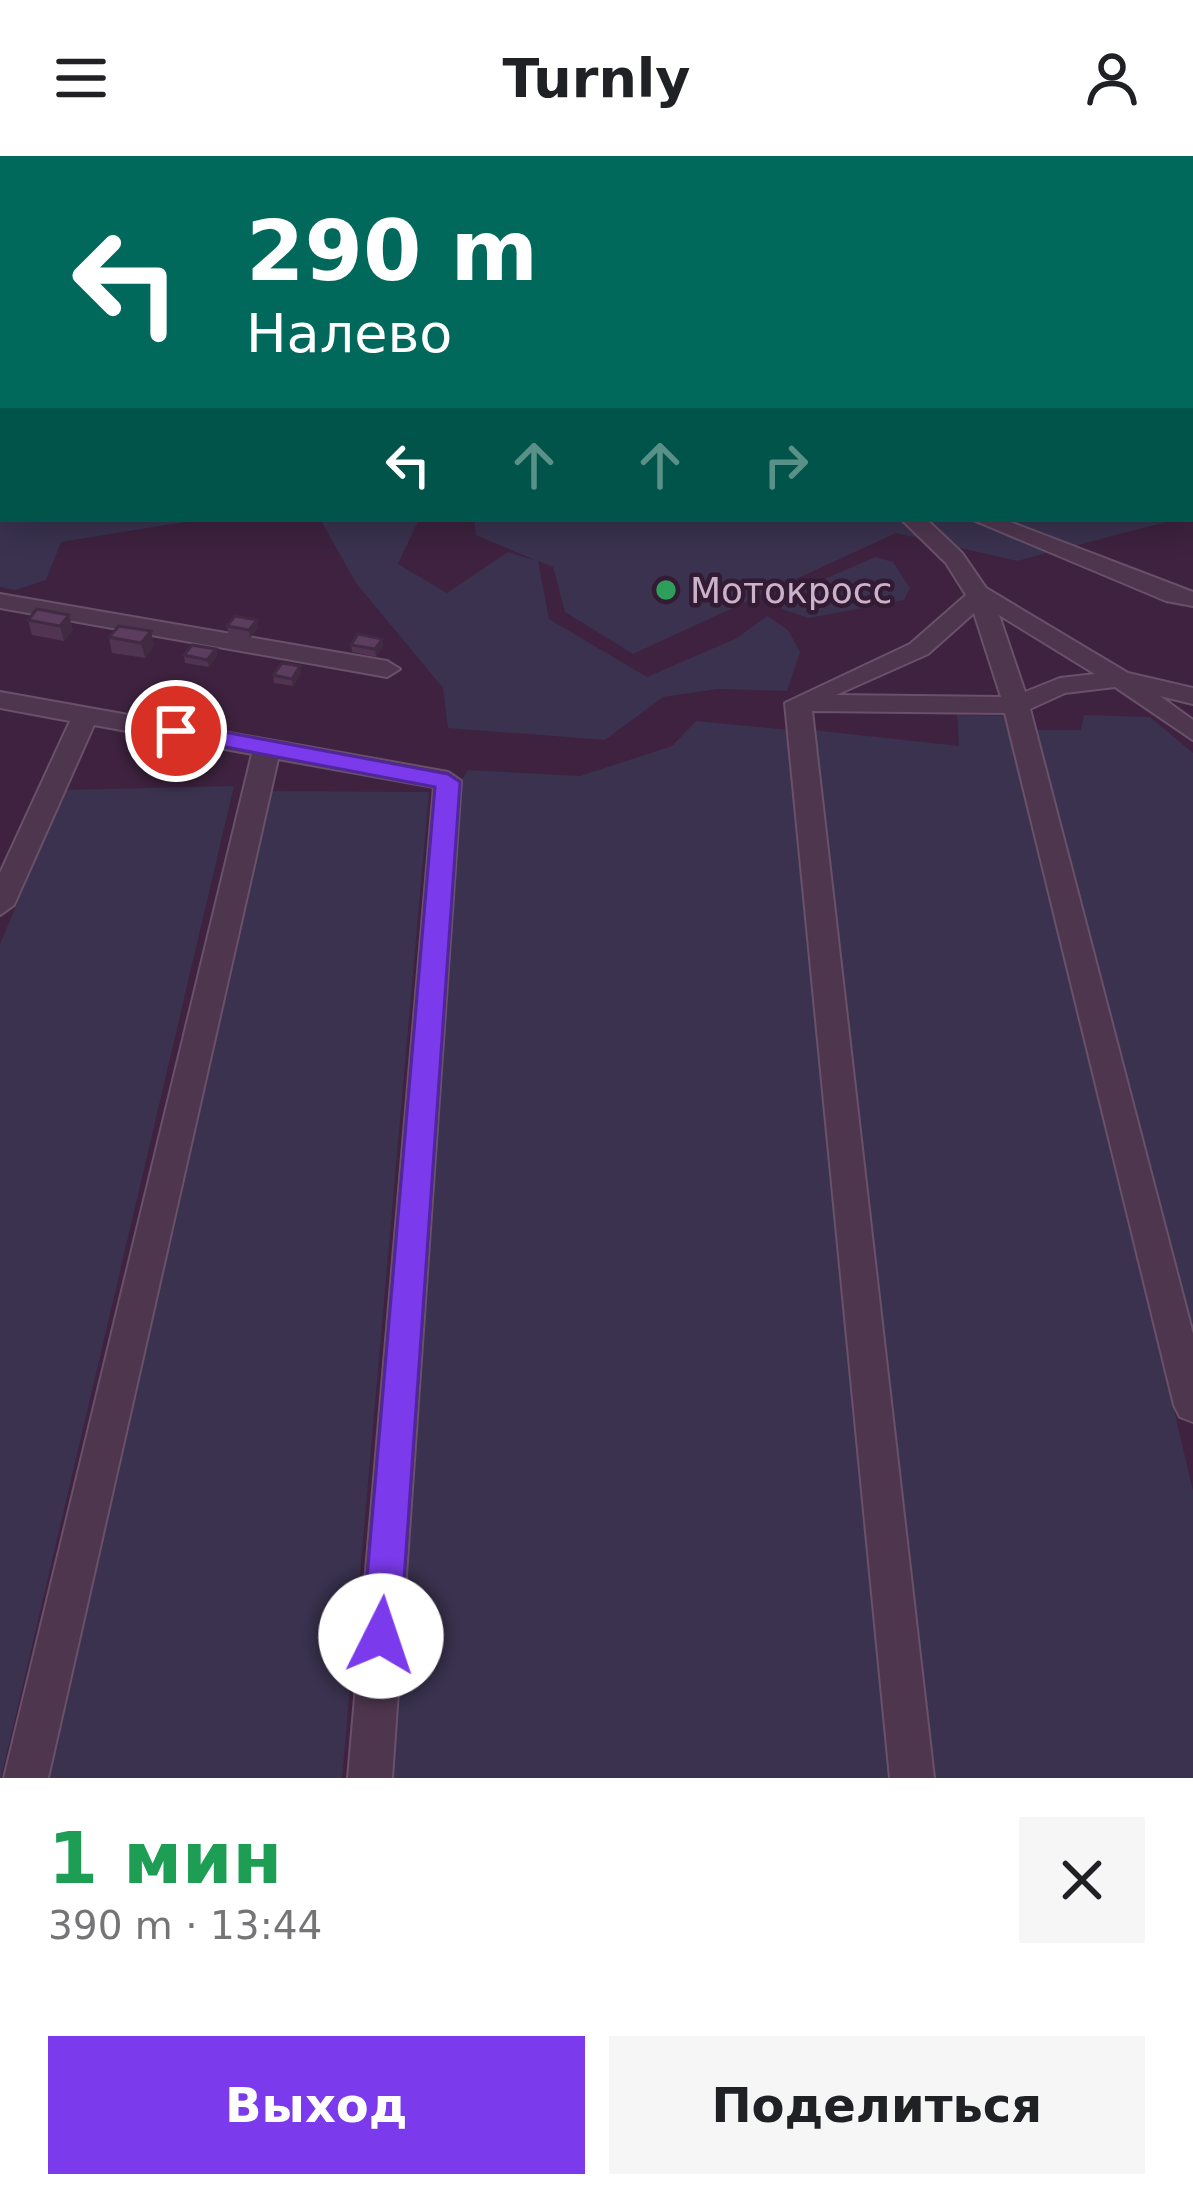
<!DOCTYPE html>
<html lang="ru">
<meta charset="utf-8">
<style>
:root{--surface:#fff;--page:#f6f6f6;--text:#202124;--muted:#757577;--accent:#7c3aed}
body{margin:0;font-family:"DejaVu Sans",sans-serif;background:var(--page);color:var(--text);height:100vh;display:flex;flex-direction:column;font-size:45px;white-space:nowrap}
*{box-sizing:border-box;margin:0}
p{font-size:39px;color:var(--muted)}
.icon{flex:none;width:66px;height:66px;fill:none;stroke:currentColor;stroke-width:2;stroke-linecap:round;stroke-linejoin:round}
.map{position:relative;height:1622px;overflow:hidden}
.panel{display:flex;flex-direction:column;background:var(--surface);flex:1}
.panel>*{flex:none}
.hud{position:absolute;left:0px;top:0px;width:1194px;height:366px;box-shadow:0 6px 30px #0003;background:#00695c;color:#fff;overflow:hidden}
.pin{position:absolute;display:grid;place-items:center;width:102px;height:102px;color:#fff;margin:-51px;border:6px solid #fff;border-radius:50%;box-shadow:0 3px 12px #0007}
.me{position:absolute;width:132px;margin:-66px;rotate:4deg;stroke-linejoin:round;filter:drop-shadow(0 0 9px #0008)}
.turn{display:flex;align-items:center;gap:42px;height:252px;padding:0 48px;font-size:54px}
.turn .icon{width:156px;height:156px;stroke-width:2.5}
.turn b{display:block;font-size:84px;line-height:102px}
.lanes{display:flex;align-items:center;height:114px;padding:0 48px;background:#0003;justify-content:center;gap:60px;direction:ltr}
.lanes .off{opacity:.35}
.round{display:grid;place-items:center;flex:none;width:126px;height:126px;border-radius:0px;background:var(--page)}
.head{display:flex;align-items:center;justify-content:space-between;height:204px;padding:0 48px}
h1{font-size:72px;font-weight:700;line-height:90px;color:#1e9e55}
.cta{display:flex;gap:24px;margin-top:auto;padding:24px 48px}
.cta a{flex:1;height:138px;border-radius:0px;background:var(--accent);color:#fff;font-size:48px;font-weight:700;line-height:138px;text-align:center}
.cta a+a{background:var(--page);color:var(--text)}
header{display:flex;justify-content:space-between;align-items:center;height:156px;padding:0 48px;background:var(--surface);font-size:54px;font-weight:700}
.map>svg:first-child{display:block}
.green{fill:#3a324f}
.lines{fill:none;stroke-linecap:round;stroke-linejoin:round}
.minor-casing{stroke:#69516a;stroke-width:4}
.minor{fill:#4e364f;fill-rule:evenodd}
.wall{fill:#503452}
.shaded-wall{fill:#412b42}
.building{fill:#5d3d5f;stroke:#412b42;stroke-width:3}
.route{fill:#7c3aed;stroke:#51269a;stroke-width:3}
.leisure-dot{fill:#2e9e5b;stroke:#331b34;stroke-width:4.5}
.labels{text-anchor:middle;dominant-baseline:central;stroke-width:9;stroke-linejoin:round;paint-order:stroke}
.far-poi-label{font-size:36px;fill:#cab2ca;stroke:#331b34;text-anchor:start}
</style>
<header><svg class="icon" aria-label="menu" viewBox="0 0 24 24"><path d="M4 6h16M4 12h16M4 18h16"/></svg>Turnly<svg class="icon" aria-label="person" viewBox="0 0 24 24"><circle cx="12" cy="8" r="4"/><path d="M4 21q1-7 8-7t8 7"/></svg></header>
<div class="map">
<svg width="1193" height="1622" viewBox="0 0 1193 1622">
<rect width="100%" height="100%" fill="#3e223f"/>
<g class="green">
<path d="M640 0H1085L1109 3H636Z"/>
<path d="M0 348 3 363H203L61 386 46 424 15 434 0 431Z"/>
<path d="M320 363H419L398 408 447 437 508 396 537 405 476 379 474 363H1177L1017 405 896 377 633 498 565 456 553 411 538 405 549 463 647 521 737 482 767 460 788 474 800 496 787 535 718 533 663 541 605 584 448 572 443 532 356 427Z"/>
<path d="M875 401 893 406 910 432 904 444 809 462 782 453 781 442Z"/>
<path d="M957 559 1006 560 1027 623 1193 1335V1622H931L813 574 959 590Z"/>
<path d="M1084 559 1150 561 1193 597V1204L1036 574H1081Z"/>
<path d="M696 565 790 574 895 1622H370L459 628 468 614 580 620 672 590Z"/>
<path d="M234 630 1 1622H0V788L65 634Z"/>
<path d="M258 635 429 636 342 1622H33Z"/>
</g>
<g class="lines">
<g class="minor-casing">
<g id="minor">
<path d="M428 0H450L452 3H430Z"/>
<rect x="0" y="51" width="3" height="10"/>
<rect x="1191" y="243" width="2" height="12"/>
<path d="M901 363H926L962 397 986 432 1128 517 1193 532V548L1160 540 1193 564V584L1115 531 1065 537 1030 553 1193 1178V1266L1180 1261 1174 1249 1005 557 812 555 934 1622H890L785 547 910 488 966 439 946 407ZM974 457 1001 541 836 539 928 498ZM999 459 1095 518 1060 522 1025 536Z"/>
<path d="M971 363H1002L1193 436V450L1166 445Z"/>
<path d="M0 438 387 505 400 513 387 521 0 452Z"/>
<path d="M0 536 448 616 461 625 392 1622H348L434 631 278 603 48 1622H4L252 598 94 569 14 749 0 759V717L70 565 0 552Z"/>
</g>
</g>
<use href="#minor" class="minor"/>
</g>
<g class="wall">
<path d="M37 453 73 474 64 485 32 479 28 464Z"/>
<path d="M227 470 258 471 250 482 228 478Z"/>
<path d="M151 475 154 490 145 502 112 497 109 481Z"/>
<path d="M382 483 383 490 376 501 352 496 351 489Z"/>
<path d="M216 493 217 500 209 511 185 507 184 499Z"/>
<path d="M301 518 293 530 274 527 273 519Z"/>
</g>
<g class="shaded-wall">
<path d="M69 459 73 474 64 485 60 470Z"/>
<path d="M257 464 258 471 250 482 249 474Z"/>
<path d="M151 475 154 490 145 502 141 487Z"/>
<path d="M382 483 383 490 376 501 375 493Z"/>
<path d="M216 493 217 500 209 511 207 504Z"/>
<path d="M300 510 301 518 293 530 292 523Z"/>
</g>
<g class="building">
<path d="M37 453 69 459 60 470 28 464Z"/>
<path d="M235 460 257 464 249 474 227 470Z"/>
<path d="M119 470 151 475 141 487 109 481Z"/>
<path d="M358 478 382 483 375 493 351 489Z"/>
<path d="M192 489 216 493 207 504 184 499Z"/>
<path d="M282 507 300 510 292 523 273 519Z"/>
</g>
<path class="route" d="M176 567 448 618 460 626 400 1480 394 1493 381 1498 368 1493 362 1480 435 631 168 580 165 575Z"/>
<circle class="leisure-dot" cx="666" cy="434" r="12"/>
<g class="labels">
<g class="far-poi-label">
<text x="690" y="434">Мотокросс</text>
</g>
</g>
</svg>
<div class="pin" style="left:176px;top:575px;background:#d93025"><svg class="icon" aria-label="arrive" viewBox="0 0 24 24"><path d="M6 21V4h12l-3 4 3 4H6"/></svg></div>
<svg class="me" style="left:381px;top:1480px" viewBox="-20 -20 40 40"><circle r="19" fill="#fff"/><path d="M0-13L10 11 0 6-10 11z" fill="#7c3aed"/></svg>
<div class="hud">
<div class="turn"><svg class="icon" aria-label="left" viewBox="0 0 24 24"><path d="M17 20v-9H6M10 6l-5 5 5 5"/></svg><div><b>290 m</b>Налево</div></div>
<div class="lanes"><svg class="icon" aria-label="left" viewBox="0 0 24 24"><path d="M17 20v-9H6M10 6l-5 5 5 5"/></svg><svg class="icon off" aria-label="ahead" viewBox="0 0 24 24"><path d="M12 20V5M6 11l6-6 6 6"/></svg><svg class="icon off" aria-label="ahead" viewBox="0 0 24 24"><path d="M12 20V5M6 11l6-6 6 6"/></svg><svg class="icon off" aria-label="right" viewBox="0 0 24 24"><path d="M7 20v-9h11M14 6l5 5-5 5"/></svg></div>
</div>
</div>
<section class="panel">
<div class="head"><div><h1>1 мин</h1><p>390 m · 13:44</p></div><a class="round"><svg class="icon" aria-label="close" viewBox="0 0 24 24"><path d="M6 6l12 12M18 6L6 18"/></svg></a></div>
<div class="cta"><a>Выход</a><a>Поделиться</a></div>
</section>
